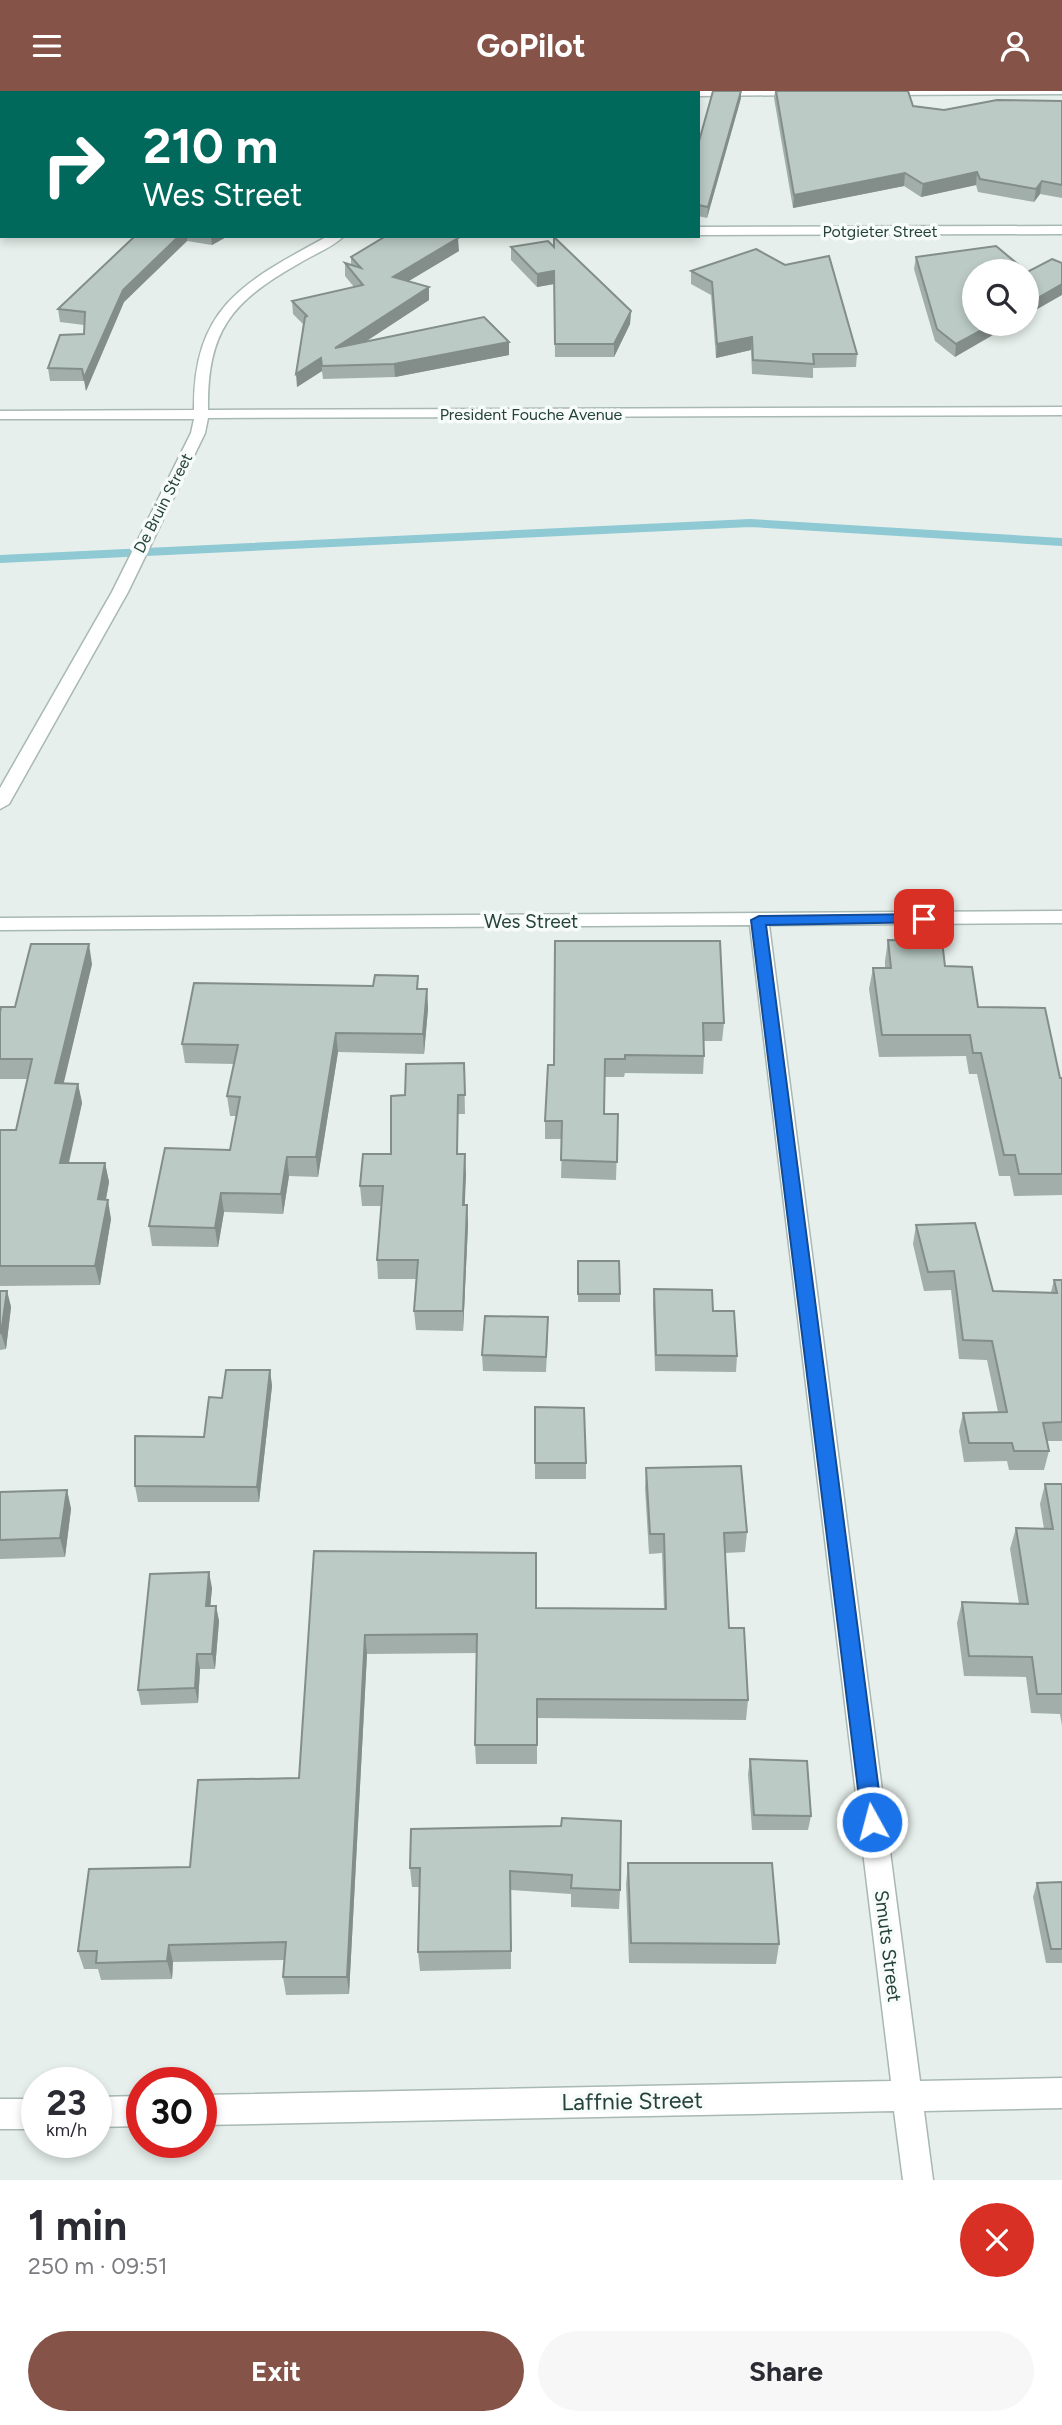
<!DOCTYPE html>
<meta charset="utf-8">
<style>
:root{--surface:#fff;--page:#f7f7f7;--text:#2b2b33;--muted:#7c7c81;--accent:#855347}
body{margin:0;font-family:Figtree,sans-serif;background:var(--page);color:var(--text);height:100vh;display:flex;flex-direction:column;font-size:26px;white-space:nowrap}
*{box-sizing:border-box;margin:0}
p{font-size:23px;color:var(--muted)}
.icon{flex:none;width:38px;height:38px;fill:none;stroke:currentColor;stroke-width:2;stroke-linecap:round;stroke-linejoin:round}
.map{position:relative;height:2089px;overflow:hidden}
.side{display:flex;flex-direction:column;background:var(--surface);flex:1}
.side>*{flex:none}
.top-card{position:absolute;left:0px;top:0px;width:700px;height:147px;box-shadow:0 4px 10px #0003;background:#00695c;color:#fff;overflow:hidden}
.tools{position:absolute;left:962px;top:168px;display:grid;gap:14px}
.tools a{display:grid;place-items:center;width:77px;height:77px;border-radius:50%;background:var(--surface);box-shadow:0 4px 10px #0003;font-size:35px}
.speed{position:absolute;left:21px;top:1976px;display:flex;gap:14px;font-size:35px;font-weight:700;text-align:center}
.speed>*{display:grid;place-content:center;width:91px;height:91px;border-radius:50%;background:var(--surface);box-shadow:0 4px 10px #0003;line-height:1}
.speed small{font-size:18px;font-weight:400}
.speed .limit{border:10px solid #d22;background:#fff;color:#111}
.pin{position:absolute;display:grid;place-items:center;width:60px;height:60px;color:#fff;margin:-30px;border-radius:14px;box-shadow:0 4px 10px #0006}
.me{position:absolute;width:77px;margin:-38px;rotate:353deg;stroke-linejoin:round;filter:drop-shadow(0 0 5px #0008)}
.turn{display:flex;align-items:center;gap:24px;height:147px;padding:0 28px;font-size:32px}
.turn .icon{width:91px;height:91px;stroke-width:2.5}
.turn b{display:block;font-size:49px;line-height:60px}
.round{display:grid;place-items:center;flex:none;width:74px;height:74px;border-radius:37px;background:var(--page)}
.summary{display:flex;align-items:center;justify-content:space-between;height:119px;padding:0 28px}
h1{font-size:42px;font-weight:700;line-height:52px}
.action{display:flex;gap:14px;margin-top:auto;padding:14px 28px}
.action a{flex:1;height:80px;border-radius:42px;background:var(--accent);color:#fff;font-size:28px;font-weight:700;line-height:80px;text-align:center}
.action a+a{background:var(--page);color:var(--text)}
header{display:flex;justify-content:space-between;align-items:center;height:91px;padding:0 28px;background:var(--accent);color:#fff;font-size:32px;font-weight:700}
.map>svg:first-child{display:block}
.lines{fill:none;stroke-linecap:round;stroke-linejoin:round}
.stream{stroke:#8ec9d4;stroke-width:8}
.minor-casing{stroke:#a8b8b2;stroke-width:3}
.minor{fill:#fff;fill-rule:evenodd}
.wall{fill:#a1aea9}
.shaded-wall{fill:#838d89}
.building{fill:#bbcac4;stroke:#838d89;stroke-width:2}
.route{fill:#1a73e8;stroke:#114b97;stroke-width:2}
.labels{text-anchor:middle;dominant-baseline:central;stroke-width:7;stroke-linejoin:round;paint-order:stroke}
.far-street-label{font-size:16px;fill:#24423a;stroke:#f7fbf9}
.street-label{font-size:19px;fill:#24423a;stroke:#f7fbf9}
.near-street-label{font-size:23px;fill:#24423a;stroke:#f7fbf9}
</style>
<header><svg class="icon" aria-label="menu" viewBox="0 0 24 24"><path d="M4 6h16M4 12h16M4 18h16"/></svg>GoPilot<svg class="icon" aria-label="person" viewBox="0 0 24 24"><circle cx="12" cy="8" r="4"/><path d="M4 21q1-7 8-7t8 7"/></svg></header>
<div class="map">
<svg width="1062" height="2089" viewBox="0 0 1062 2089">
<rect width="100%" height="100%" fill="#e6efeb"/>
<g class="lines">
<path class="stream" d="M0 468 750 432 1062 451"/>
<g class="minor-casing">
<g id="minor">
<path d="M97 0H109L96 2Z"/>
<rect x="554" y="0" width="12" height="2"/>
<path d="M694 0H806L807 1 801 4 698 5Z"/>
<path d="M877 0H1062V3L882 4Z"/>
<rect x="0" y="62" width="2" height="8"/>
<path d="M1062 135V143L698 144V136Z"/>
<path d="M328 145H344C332 157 312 164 298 173 231 211 207 240 208 319L1062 316V324L208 327 205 342 128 501 9 713 0 718V697L112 501 191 342 194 328H0V320L194 319C193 214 246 190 328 145Z"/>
<path d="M1062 820V832L769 834 920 1990 1062 1987V2017L924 2020 933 2089H903L894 2020 201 2034V2004L891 1990 750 834 0 839V827Z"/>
<path d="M142 2005V2035L96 2036V2006Z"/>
<rect x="0" y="2008" width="37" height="30"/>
</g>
</g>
<use href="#minor" class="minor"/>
</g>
<g class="wall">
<path d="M713 0H741V7L707 127 698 125V54Z"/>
<path d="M775 0H908L913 15 944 19 1062 10V107L1040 103 1034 111 978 101 976 94 921 106 904 95 793 117 774 7Z"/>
<path d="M135 145H228L212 154 187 150 124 211 86 300 84 290H50L48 277 84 243V234L60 231 58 218Z"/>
<path d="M511 156H554L631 220 630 233 614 266H555L554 193 537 196 511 169Z"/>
<path d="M459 160 408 190 429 209 365 251H509V264L395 286 323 288 322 280 297 296 303 233 293 223 292 210 354 196 345 185V172L351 174V166Z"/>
<path d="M916 166 1026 180 955 266 935 250 914 178Z"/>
<path d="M691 180 857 263 856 276 813 277V287L752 283 751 259 716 267 711 204 691 193Z"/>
<path d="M888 849 945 875 978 916 1060 987H1062V1104L1014 1105 1010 1085H999L977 983H969L966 965 879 966 869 898 873 877H885V870Z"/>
<path d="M555 850 724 932 722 950H703L704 965 703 983 625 982 624 986H605L604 1023H618L616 1089 561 1087 562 1048H545V1030L554 974Z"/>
<path d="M92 873 63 993H78L82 1012 69 1072H105L109 1091 106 1109 111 1128 100 1194 0 1195V1039H16L28 988H0V921L15 916Z"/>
<path d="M419 898H427L428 918 424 963 338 961 318 1086 289 1085 283 1123 224 1121 218 1156 152 1155 149 1135 230 1059 236 1025H230L227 1005 234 973 185 972 182 953Z"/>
<path d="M464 972 465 1023H458V1063L466 1083 464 1114H467L468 1134 463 1240 416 1239 414 1220 416 1188H378L377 1169 381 1115H362L360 1095 391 1063 405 1004Z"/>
<path d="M916 1134 993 1200 1051 1201 1054 1189H1062V1350H1047L1049 1360 1044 1379H1009L1007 1370 964 1371 959 1340 963 1322 998 1321 987 1269 959 1268 951 1199 924 1200 913 1153Z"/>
<path d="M578 1170 620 1203V1211H578Z"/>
<path d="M654 1198 713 1220 737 1265 736 1281 655 1280 653 1214Z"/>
<path d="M0 1200H7L11 1216 6 1258 0 1259Z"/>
<path d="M548 1242 546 1281 483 1280 482 1264Z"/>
<path d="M270 1279 272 1295 259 1411H138L135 1395 204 1346 222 1307Z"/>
<path d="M535 1316 586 1372V1388H535Z"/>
<path d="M646 1377 747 1441 745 1461 725 1462 729 1537 748 1609 746 1629 537 1627V1673H476L475 1654 477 1562 367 1563 349 1903 286 1904 283 1886 284 1869 173 1871 172 1888 101 1889 98 1878H84L78 1860 190 1776 299 1687 314 1460 536 1517 664 1518 662 1462 649 1463 645 1397Z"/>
<path d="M1045 1393H1062V1635L1060 1623 1031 1622 1026 1586 964 1585 957 1532 962 1511 1019 1513 1010 1458 1016 1437 1044 1438 1040 1413Z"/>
<path d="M67 1399 71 1418 65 1466 0 1468V1401Z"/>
<path d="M212 1497 210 1515H216L219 1530 215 1578H200L198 1612 141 1614 138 1599Z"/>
<path d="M750 1668 811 1725 808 1739H752L748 1683Z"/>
<path d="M561 1735 620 1799 619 1818 571 1816V1803L511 1799V1878L420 1880 418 1861 420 1796H412L410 1777Z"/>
<path d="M628 1772 779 1853 776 1873 629 1872 626 1793Z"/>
<path d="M1062 1791V1872H1046L1033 1806 1037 1792Z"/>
</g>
<g class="shaded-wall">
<path d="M18 0H29L27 2H16Z"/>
<path d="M476 0H485V2H474Z"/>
<path d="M741 0V7L707 127 708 116Z"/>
<path d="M977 81 976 94 921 106 923 93Z"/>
<path d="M905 82 904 95 793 117 794 104Z"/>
<path d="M1042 90 1040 103 1034 111 1036 98Z"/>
<path d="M2 120V133L0 134V121Z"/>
<path d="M179 145H187V150L124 211 86 300 84 287 123 199Z"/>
<path d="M211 145H228L212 154Z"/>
<path d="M458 147 459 160 394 199 393 186Z"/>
<path d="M554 180V193L537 196V183Z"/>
<path d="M1062 193V204L1027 224V213Z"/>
<path d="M429 196V209L336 270 335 257Z"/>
<path d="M631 220 630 233 614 266V253Z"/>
<path d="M993 233H1012L955 266 956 253Z"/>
<path d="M752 246 751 259 716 267 717 253Z"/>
<path d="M509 251V264L395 286 394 273Z"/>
<path d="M321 267 322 280 297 296 296 283Z"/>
<path d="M89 853 92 873 59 1012 55 992Z"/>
<path d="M427 898 428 918 424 963 423 943Z"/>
<path d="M336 942 338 961 318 1086 316 1066Z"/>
<path d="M78 993 82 1012 64 1092 60 1072Z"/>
<path d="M465 1063 466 1083 464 1134 463 1114Z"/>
<path d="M287 1066 289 1085 283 1123 281 1103Z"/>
<path d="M105 1072 109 1091 102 1128 98 1108Z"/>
<path d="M221 1102 224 1121 218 1156 215 1137Z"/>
<path d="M108 1109 111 1128 100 1194 95 1175Z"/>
<path d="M467 1114 468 1134 463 1240V1220Z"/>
<path d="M7 1200 11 1216 6 1258 1 1242Z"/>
<path d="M270 1279 272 1295 259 1411 257 1396Z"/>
<path d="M67 1399 71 1418 65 1466 60 1447Z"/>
<path d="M209 1481 212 1497 209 1530 206 1515Z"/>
<path d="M216 1515 219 1530 215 1578 212 1563Z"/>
<path d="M365 1544 367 1563 349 1903 347 1886Z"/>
<path d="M197 1563 200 1578 198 1612 195 1597Z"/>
<path d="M169 1854 173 1871 172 1888 167 1870Z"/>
</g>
<g class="building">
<path d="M0 0H18L16 2H2V19H0Z"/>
<path d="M136 0H476L474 2H135Z"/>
<rect x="597" y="0" width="32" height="2"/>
<path d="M713 0H741L708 116 698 114V54Z"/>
<path d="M776 0H908L913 15 944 19 997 9 1062 10V94L1042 90 1036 98 980 88 977 81 923 93 905 82 794 104Z"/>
<path d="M2 83V120L0 121V84Z"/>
<path d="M135 145H179L123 199 84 287 82 278 48 277 60 244 84 243 85 221 58 218Z"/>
<path d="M386 145H451L458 147 393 186 429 196 335 257 484 226 509 251 394 273 322 275 321 267 296 283 305 226 307 225 292 210 363 194 345 172 361 177 351 166Z"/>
<path d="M554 146 631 220 614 253H555L554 180 537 183 511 156 548 150 554 156Z"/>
<path d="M996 155 1026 180H975V233H993L956 253 937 238 916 166Z"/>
<path d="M756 158 785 174 829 165 857 263H813L814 273 753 269 752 246 717 253 712 191 691 180Z"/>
<path d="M1052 168 1062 172V193L1027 213V181Z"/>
<path d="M888 849 942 850 945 875 972 876 978 916 1045 917 1060 987H1062V1083H1019L1015 1064H1004L981 962H973L970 944H882L873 877H891Z"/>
<path d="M555 850H720L724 932H703L704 965 625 964V968H605L604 1023H618L617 1071 561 1069 562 1030H545L548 974H554Z"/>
<path d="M31 853H89L55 992 78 993 60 1072H105L98 1108 108 1109 95 1175H0V1039H16L32 968H0V921L1 916H15Z"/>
<path d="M375 884 418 885 417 898H427L423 943 336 942 316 1066H287L281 1103 221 1102 215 1137 149 1135 165 1057 230 1059 240 1006 227 1005 238 954 182 953 194 892 373 895Z"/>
<path d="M464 972 465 1004H458L457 1063H465L463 1114H467L463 1220H414L418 1169H377L383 1095H360L363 1063H391V1005L405 1004 406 973Z"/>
<path d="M975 1132 993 1200 1057 1202 1054 1189H1062V1331L1043 1332 1049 1360H1014L1012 1352H969L963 1322 1007 1321 992 1250 963 1249 954 1180 928 1181 916 1134Z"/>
<path d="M578 1170H619L620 1203H578Z"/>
<path d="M654 1198 712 1199 713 1220H734L737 1265 656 1264Z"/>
<path d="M0 1200H7L1 1242H0Z"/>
<path d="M485 1225 548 1226 546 1266 482 1264Z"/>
<path d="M226 1279H270L257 1396 135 1395V1345L204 1346 209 1306 222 1307Z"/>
<path d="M535 1316 584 1317 586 1372H535Z"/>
<path d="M741 1375 747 1441 724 1442 729 1537H744L748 1609 537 1608V1654H475L477 1543 365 1544 347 1886H283L286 1851 169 1854 167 1870 96 1872 97 1860H78L89 1778 190 1776 198 1689 299 1687 314 1460 536 1462V1517L666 1518 664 1443H650L646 1377Z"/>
<path d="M1045 1393H1062V1603H1037L1032 1566 969 1565 962 1511 1028 1513 1016 1437 1053 1438Z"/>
<path d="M67 1399 60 1447 0 1449V1401Z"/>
<path d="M209 1481 206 1515H216L212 1563H197L195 1597 138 1599 150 1483Z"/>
<path d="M750 1668 807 1670 811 1725 754 1724Z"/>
<path d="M562 1727 621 1730 620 1799 571 1797 572 1784 510 1780 511 1860 418 1861 420 1777H410L411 1738 561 1735Z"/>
<path d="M628 1772H772L779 1853 631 1852Z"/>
<path d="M1062 1791V1858H1051L1037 1792Z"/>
</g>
<path class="route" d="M924 823 929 824V831L766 834 883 1731 880 1738 872 1741 865 1738 862 1731 751 829 759 825Z"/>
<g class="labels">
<g class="far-street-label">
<text x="880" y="140">Potgieter Street</text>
<text x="531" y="323">President Fouche Avenue</text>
<text transform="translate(163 412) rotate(-63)">De Bruin Street</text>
</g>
<g class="street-label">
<text x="531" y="830">Wes Street</text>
<text transform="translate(888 1855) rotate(83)">Smuts Street</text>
</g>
<g class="near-street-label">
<text transform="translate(632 2010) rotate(-1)">Laffnie Street</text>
</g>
</g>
</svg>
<div class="tools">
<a><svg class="icon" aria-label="search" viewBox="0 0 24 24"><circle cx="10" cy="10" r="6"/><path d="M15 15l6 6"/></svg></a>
</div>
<div class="speed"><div>23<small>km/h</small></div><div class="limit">30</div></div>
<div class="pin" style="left:924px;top:828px;background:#d93025"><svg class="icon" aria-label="arrive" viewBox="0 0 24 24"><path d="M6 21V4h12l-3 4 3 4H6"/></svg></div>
<svg class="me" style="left:872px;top:1731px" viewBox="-20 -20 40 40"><circle r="17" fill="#1a73e8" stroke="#fff" stroke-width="3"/><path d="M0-11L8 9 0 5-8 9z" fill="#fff"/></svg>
<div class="top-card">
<div class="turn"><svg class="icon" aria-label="right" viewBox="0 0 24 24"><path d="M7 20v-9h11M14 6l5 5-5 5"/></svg><div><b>210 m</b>Wes Street</div></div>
</div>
</div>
<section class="side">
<div class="summary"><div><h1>1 min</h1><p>250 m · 09:51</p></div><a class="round" style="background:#d93025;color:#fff"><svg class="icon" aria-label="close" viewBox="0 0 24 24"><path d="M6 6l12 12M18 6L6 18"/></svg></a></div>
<div class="action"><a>Exit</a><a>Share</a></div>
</section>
